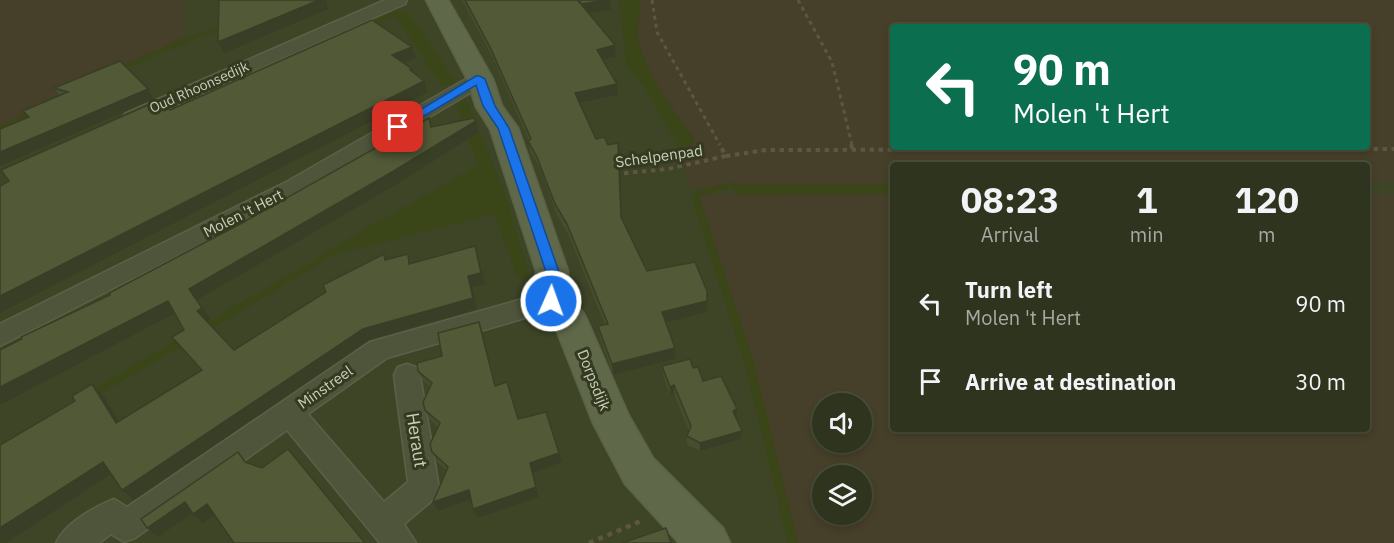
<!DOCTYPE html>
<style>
:root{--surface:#2e341d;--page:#3a3f2a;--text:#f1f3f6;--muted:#a7aaa4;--line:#494f3b}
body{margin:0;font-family:"IBM Plex Sans",sans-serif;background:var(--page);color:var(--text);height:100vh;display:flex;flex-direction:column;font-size:22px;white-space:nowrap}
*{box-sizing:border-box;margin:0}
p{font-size:20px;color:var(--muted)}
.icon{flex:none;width:33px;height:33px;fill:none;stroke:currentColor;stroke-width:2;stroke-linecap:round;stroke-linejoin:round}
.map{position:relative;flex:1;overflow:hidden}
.drawer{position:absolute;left:890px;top:162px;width:480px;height:270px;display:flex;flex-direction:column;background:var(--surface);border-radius:6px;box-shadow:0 3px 9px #0003,0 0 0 2px var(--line)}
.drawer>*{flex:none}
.hud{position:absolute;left:890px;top:24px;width:480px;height:126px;border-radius:6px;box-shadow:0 3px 9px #0003,0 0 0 2px var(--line);background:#0b6e4f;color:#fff;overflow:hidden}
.tools{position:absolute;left:812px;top:393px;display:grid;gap:12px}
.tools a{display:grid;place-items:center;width:60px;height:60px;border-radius:50%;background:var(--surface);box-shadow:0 3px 9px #0003,0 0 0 2px var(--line);font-size:30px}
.pin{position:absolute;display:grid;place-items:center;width:51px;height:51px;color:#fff;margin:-26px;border-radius:12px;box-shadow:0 3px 9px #0006}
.me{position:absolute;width:66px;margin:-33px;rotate:2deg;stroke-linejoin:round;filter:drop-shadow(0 0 4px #0008)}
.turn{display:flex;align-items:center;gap:21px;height:126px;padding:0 24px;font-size:27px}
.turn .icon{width:78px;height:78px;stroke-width:2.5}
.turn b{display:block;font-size:42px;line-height:51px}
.eta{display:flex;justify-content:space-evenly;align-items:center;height:102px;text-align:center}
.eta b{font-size:36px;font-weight:700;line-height:42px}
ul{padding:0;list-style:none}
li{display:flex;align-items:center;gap:18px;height:78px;padding:0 24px}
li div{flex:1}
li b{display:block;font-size:22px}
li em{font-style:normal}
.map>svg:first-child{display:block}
.green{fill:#463f29;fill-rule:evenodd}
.water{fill:#3a4518}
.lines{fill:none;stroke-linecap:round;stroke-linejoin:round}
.stream{fill:#3a4518;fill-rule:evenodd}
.street-casing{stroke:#5b6148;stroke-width:3}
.secondary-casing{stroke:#5b6148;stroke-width:3}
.path-far2{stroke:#5e5642;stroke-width:3;stroke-dasharray:4 4;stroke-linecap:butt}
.path-far1{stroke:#5e5642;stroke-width:4;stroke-dasharray:4.5 4.5;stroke-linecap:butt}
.path{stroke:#5e5642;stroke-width:4.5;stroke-dasharray:5 5;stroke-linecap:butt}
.street{fill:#4f553b;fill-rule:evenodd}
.secondary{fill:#5f6849;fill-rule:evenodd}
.wall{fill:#464d2e}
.shaded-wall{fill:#393e26}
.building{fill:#515936;stroke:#393e26;stroke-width:1.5}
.route{fill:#1a73e8;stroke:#114b97;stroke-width:1.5}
.labels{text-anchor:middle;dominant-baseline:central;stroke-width:6;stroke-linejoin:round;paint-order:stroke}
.far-street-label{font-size:14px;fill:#c8ceb9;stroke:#343a20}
.street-label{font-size:15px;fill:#c8ceb9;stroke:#343a20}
.near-street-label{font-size:18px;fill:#c8ceb9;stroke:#343a20}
</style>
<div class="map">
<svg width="1394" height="543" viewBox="0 0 1394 543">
<rect width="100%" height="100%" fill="#3e4527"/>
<g class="green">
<path d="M0 0H185L184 39 103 74 0 126Z"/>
<path d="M639 0H1394V181L1367 182 1366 165H892V184L730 185 691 188 679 148 693 144 694 139C671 106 646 77 638 37 636 25 642 13 639 0ZM892 27H1366V147H892Z"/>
<path d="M892 194V429H1366L1367 194H1394V543H793L749 363 695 195ZM822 404H861V442H822ZM822 476H861V514H822Z"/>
</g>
<g class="water">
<path d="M619 0H639C642 13 636 25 638 37 646 77 671 106 694 139L693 144 679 148 645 88 626 65Z"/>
<path d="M395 10 409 13 455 81V84L444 86 440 84 399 21 394 16 340 40 333 35Z"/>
<path d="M224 26 96 82 0 132V126L143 56Z"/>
<path d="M464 101 468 104 503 188 530 277 522 281 516 273 494 214 332 255 329 250 478 165 456 104Z"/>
<path d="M892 184V194L739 195 730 185Z"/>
</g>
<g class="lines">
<g class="stream">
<path d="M228 25 230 26V28L186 40 168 48 166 49 163 47 182 38Z"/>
<path d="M730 182 733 183 734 185 733 187 699 196 754 363 798 543H788L744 363 691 195 692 193Z"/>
<path d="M331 250 334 251 335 253 334 255 205 333 202 334 199 333 198 330 199 327Z"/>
<path d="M185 335 188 336 189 339 188 342 94 398 91 399 88 398 86 395 88 392Z"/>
</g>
<g class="street-casing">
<g id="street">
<path d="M385 0H407L405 4 140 121 133 123 126 121 123 117 126 113Z"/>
<path d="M480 73 487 75 489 79 487 83 304 191 0 346V324L288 181 473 75Z"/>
<path d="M551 291 560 294 563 301 560 308 387 358 308 414 384 502 408 482 394 375 398 367 407 364 416 367 420 375 439 488 435 498 404 524 416 543H380L287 430 135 538 124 542 111 534 99 543H56C65 523 94 507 114 499L127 507 370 342Z"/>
</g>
</g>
<g class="secondary-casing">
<path id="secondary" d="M426 0H448L493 79 502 106 518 128 568 271V297L583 312 588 322 628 414 653 458 723 528 730 543H679L625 484 593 423 556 329 539 310 534 301 536 271 490 129 476 107 467 79Z"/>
</g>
<g class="path-far2">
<path d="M652 0 657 32 720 145"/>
<path d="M798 0 832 62 852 145"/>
</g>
<g class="path-far1">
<path d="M851 144 853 150"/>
<path d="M726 156 766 150 1394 149"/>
<path d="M615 174 668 169 726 156 719 144"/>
</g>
<path class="path" d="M589 543 641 521"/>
<use href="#street" class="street"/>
<use href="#secondary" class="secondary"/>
</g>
<g class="wall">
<path d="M462 0H610L611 10 589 14 615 45 616 57 603 60 618 95 580 104 596 139 608 145 618 143 621 219 647 271 707 312 666 322 675 348V359L613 375 600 337 598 326 605 325 569 236 557 215 540 168 531 153 528 141H529L494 60Z"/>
<path d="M54 88 148 89 154 99 28 117 59 95Z"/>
<path d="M479 322 483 333 496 386 511 393 519 419 562 462 533 473 539 497 478 518 473 509 471 500 439 511 433 502 446 470 437 462 432 452 438 427 430 420 425 410 430 387 423 381 418 371 442 356Z"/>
<path d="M662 366 693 368 703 381 736 418 742 431 741 439 700 451 687 445V436L689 431 674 394 670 395 663 375Z"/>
</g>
<g class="shaded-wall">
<path d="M319 0H326L328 9 224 53 218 42Z"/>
<path d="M610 0 611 10 582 15 581 4Z"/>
<path d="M615 45 616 57 598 61 597 50Z"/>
<path d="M412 47 416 58 396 66 392 55Z"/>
<path d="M424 81 428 92 0 313V296Z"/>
<path d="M617 84 618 95 577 104 575 93Z"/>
<path d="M148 89 154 99 0 166V152Z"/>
<path d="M476 121 479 132 397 184 197 300 211 319 205 322 197 311 189 289Z"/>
<path d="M618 143 620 155 622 228 621 217Z"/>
<path d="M475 246 485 284 472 287 477 309 369 340 134 500 122 490 363 329 468 276Z"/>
<path d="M168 301 177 312 0 405V387Z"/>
<path d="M707 301V312L663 323 662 312Z"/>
<path d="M479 322 483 333 498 397 495 386Z"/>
<path d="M675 348V359L613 375 612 364Z"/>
<path d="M92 384 103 395 127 433 116 423Z"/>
<path d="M674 385V394L670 395V387Z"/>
<path d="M737 409 736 418 733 411Z"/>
<path d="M742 431 741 439 700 451V443Z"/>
<path d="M559 453 562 462 533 473 539 497 478 518 473 509 530 463Z"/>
<path d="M103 462 115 471 6 543H0V528Z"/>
<path d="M469 490 473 499 439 511 433 502Z"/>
<path d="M185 502 195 511 158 537 147 528Z"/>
<path d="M207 504 217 513 203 523 193 514Z"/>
</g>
<g class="building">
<path d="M219 0H319L218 42Z"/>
<path d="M465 0H577L581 4 580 0H608L581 4 615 45 597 50 617 84 575 93 596 139 604 137 608 145 618 143 621 217 647 271 695 262 707 291V301L662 312 675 348 612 364 598 326 608 324 567 224 555 204 537 157 528 141 531 139 491 49Z"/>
<path d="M372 20 412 47 392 55 412 69 410 70 424 81 0 296V186L9 181 1 170 159 100 170 110Z"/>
<path d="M120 61 148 89 0 152V129L29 117 23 111 68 92 54 88Z"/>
<path d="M429 118 431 127 474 118 476 121 392 172 189 289 202 308 197 311 234 350 326 292 323 285 384 254 385 260 408 254 409 264 475 246 481 273 468 276 473 298 363 329 122 490 103 462 0 528V445L75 401 72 396 92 384 116 423 202 370 172 337 184 330 168 301 0 387V350L22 339 21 337 110 295 109 293 242 223Z"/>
<path d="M479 322 495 386 507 382 518 419 546 412 559 453 530 463 536 487 473 509 469 490 433 502 448 467 432 452 430 444 440 423 425 410 423 402 432 383 418 371 417 363 442 356 438 333Z"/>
<path d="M690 359 693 368 698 367 703 381 721 376 737 409 733 411 742 431 700 443 687 436 691 426 674 385 670 387 662 366Z"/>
<path d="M288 449 365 543H234L207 504 193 514 185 502 147 528 141 519 238 452 245 462 262 468Z"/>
<path d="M666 528 671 543H622Z"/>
</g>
<path class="route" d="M476 76H480L485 79 495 106 509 128 559 272 556 305H546L544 301 546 272 498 128 483 106 476 85 402 129 398 130 392 127Z"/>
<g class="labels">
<g class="far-street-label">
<text transform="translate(199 87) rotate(-24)">Oud Rhoonsedijk</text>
</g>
<g class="street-label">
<text transform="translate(659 156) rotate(-8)">Schelpenpad</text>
<text transform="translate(243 213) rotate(-27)">Molen 't Hert</text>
<text transform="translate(594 380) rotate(68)">Dorpsdijk</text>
<text transform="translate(325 387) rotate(-35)">Minstreel</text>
</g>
<g class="near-street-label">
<text transform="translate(417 440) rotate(81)">Heraut</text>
</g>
</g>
</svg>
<div class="tools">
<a><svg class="icon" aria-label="sound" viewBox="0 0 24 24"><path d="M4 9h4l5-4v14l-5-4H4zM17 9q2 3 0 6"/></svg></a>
<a><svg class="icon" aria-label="layers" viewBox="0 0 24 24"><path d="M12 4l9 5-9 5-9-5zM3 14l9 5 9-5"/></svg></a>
</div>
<div class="pin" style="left:398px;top:127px;background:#d93025"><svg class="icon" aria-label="arrive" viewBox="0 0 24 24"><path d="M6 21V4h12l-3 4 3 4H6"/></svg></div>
<svg class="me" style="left:551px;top:301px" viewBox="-20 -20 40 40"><circle r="17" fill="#1a73e8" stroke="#fff" stroke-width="3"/><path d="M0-11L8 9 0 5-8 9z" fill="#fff"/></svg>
<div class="hud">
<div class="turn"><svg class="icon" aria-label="left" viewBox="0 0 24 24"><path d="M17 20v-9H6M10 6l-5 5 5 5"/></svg><div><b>90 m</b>Molen 't Hert</div></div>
</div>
<section class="drawer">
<div class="eta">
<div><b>08:23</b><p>Arrival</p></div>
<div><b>1</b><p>min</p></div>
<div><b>120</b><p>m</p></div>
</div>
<ul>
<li><svg class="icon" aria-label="left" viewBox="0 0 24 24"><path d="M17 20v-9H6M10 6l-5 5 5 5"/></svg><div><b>Turn left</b><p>Molen 't Hert</p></div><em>90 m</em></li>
<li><svg class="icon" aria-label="arrive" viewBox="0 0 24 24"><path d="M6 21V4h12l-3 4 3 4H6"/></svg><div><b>Arrive at destination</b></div><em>30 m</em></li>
</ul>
</section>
</div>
